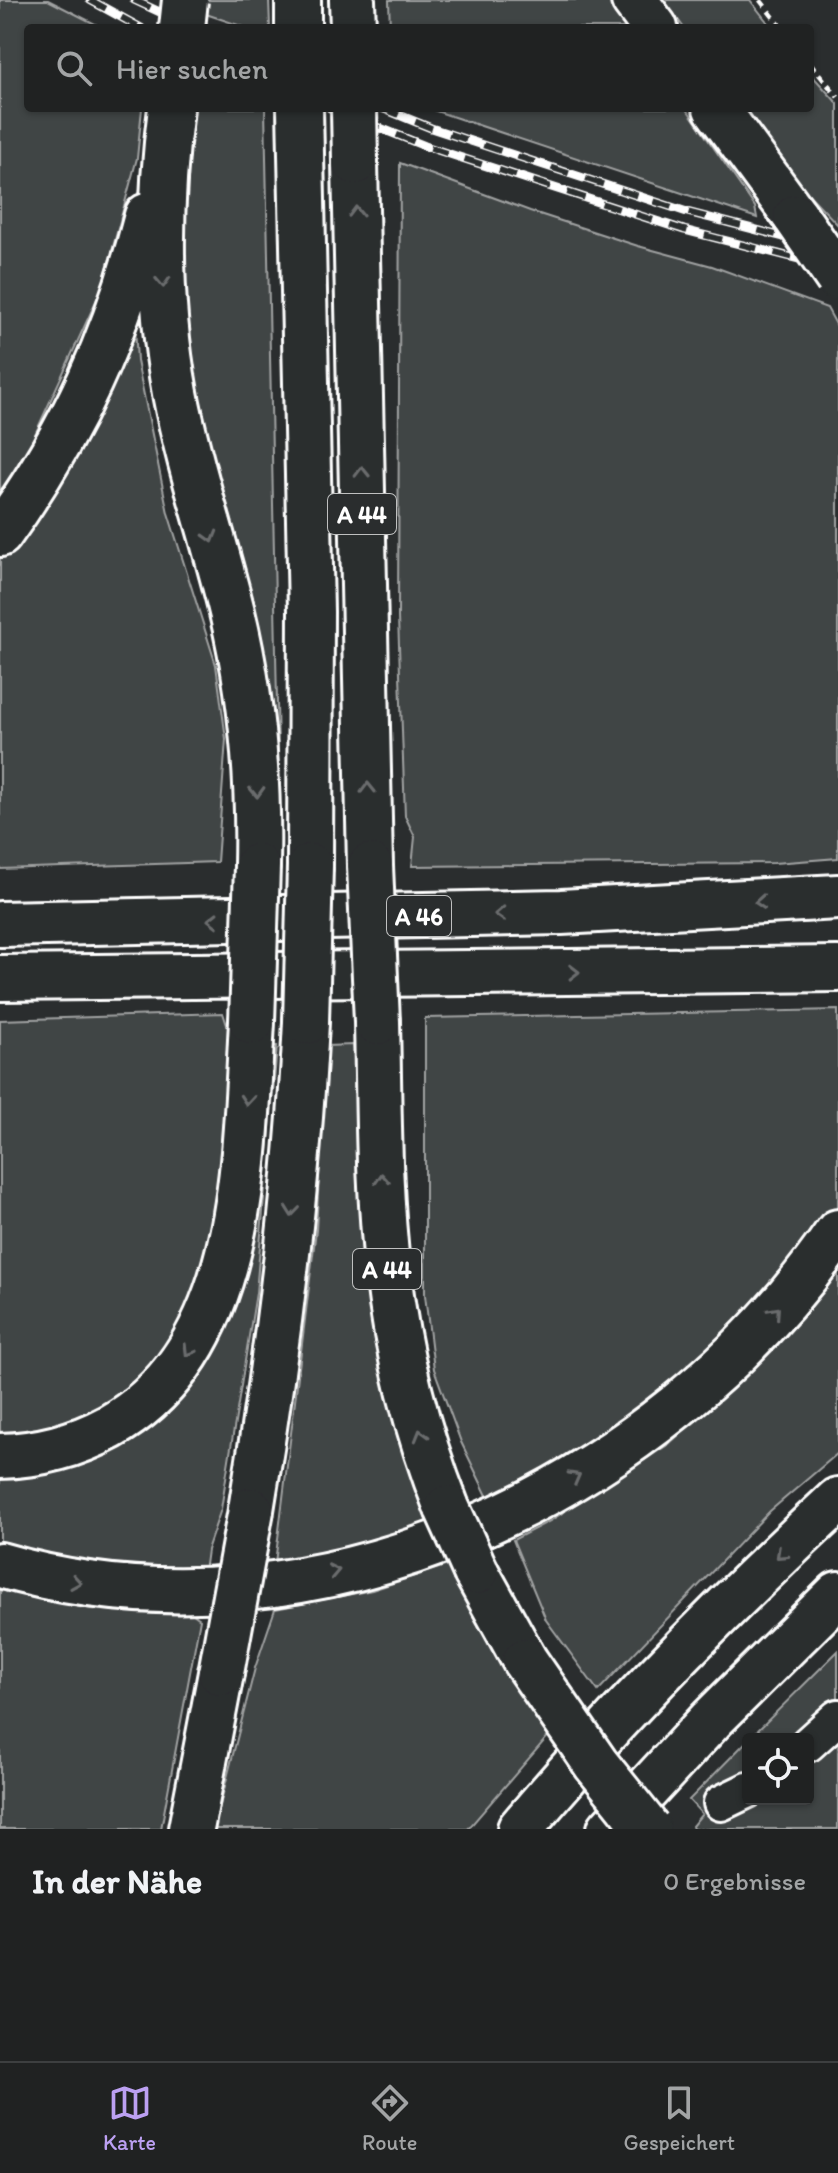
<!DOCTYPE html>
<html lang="de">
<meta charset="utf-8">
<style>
body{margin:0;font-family:Itim,sans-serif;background:#282a2a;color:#f1f3f6}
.controls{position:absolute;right:24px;bottom:24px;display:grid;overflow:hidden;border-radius:8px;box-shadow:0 2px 6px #0004}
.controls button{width:72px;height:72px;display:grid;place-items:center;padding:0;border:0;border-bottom:2px solid #3d3f40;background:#202222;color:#f1f3f6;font:40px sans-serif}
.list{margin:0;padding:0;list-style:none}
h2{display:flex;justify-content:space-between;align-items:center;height:104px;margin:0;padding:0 32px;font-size:34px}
h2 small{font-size:26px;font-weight:400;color:#a2a4a5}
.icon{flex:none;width:44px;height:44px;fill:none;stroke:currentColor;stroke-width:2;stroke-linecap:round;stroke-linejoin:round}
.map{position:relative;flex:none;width:838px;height:1829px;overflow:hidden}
.search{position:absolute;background:#202222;box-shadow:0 2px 6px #0004;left:24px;right:24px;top:24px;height:88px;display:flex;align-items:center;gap:20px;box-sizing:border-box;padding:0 28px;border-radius:8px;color:#a2a4a5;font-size:30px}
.sheet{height:232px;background:#202222}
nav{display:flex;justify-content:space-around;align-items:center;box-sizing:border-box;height:112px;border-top:2px solid #3d3f40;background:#202222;font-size:22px;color:#a2a4a5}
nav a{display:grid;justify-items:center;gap:4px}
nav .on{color:#bca0f2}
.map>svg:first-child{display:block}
</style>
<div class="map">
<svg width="838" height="1829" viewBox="0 0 838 1829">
<rect width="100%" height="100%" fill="#2a2d2e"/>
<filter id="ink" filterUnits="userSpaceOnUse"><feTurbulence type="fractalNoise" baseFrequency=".0125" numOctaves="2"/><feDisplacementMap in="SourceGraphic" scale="16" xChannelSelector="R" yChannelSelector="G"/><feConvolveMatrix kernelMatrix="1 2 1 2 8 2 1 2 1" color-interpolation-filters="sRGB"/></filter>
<g filter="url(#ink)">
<path fill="#414445" stroke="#a0a2a2" stroke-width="2" d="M0 0H48L103 28H28V108H142L137 158 102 288 26 454 0 494Z
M204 0H269L270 28H247L203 13Z
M389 0H611L631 28H390Z
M664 0H750L772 28H684Z
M810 73 838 104V225L800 185 743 108H810Z
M188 108H265L280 851 266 852 174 322Z
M427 108H686L755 207 757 218Z
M400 163 530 211 638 246 712 266 827 308 838 328V858L774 863 412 866 415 837 405 816 398 617Z
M133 291 137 361 168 513 216 665 226 739 217 862 0 869V553Z
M838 1010V1208L806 1258 715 1361 493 1508 461 1442 434 1369 425 1295V1018Z
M223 1013 228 1028 221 1182 195 1298 175 1338 119 1401 67 1428 0 1438V1020Z
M353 1045 363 1136 431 1515 425 1527 351 1551 275 1563 316 1230 326 1046Z
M259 1046H277L256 1293 221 1509 207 1550 203 1579 0 1554V1465L31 1464 208 1344Z
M838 1273V1453L770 1511 598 1691 546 1620 513 1540 550 1521 669 1444 787 1335Z
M451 1564 551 1733 468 1829H214L255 1668 275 1609 372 1590Z
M0 1590 91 1609 193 1614 200 1619 161 1829H0Z
M838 1651V1829H693L692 1826 702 1814 689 1800 748 1740V1799H808V1739H749Z"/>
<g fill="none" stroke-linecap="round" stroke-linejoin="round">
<defs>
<path id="minor" d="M808 1744 838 1717
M721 1803 748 1790"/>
<path id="highway" d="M298 0V28
M352 0 353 28
M634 0 655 28
M171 108C159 201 158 301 175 393 189 467 214 538 232 612 252 695 259 780 257 866
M300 108 311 612 310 866
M716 108 796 217
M355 162 370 866
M0 534C73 432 116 337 147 216
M0 924 561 912 838 897
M0 978 838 969
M377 1022C379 1105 378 1190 388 1272 397 1353 417 1432 447 1508
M0 1456C40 1455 75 1446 110 1427 247 1350 244 1160 252 1022
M251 1510C278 1348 298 1186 306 1022
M0 1565C312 1656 660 1492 838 1232
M476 1572 525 1661
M191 1829 221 1673
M520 1829C618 1712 726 1604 838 1500
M610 1829 711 1720 838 1594"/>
</defs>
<use href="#minor" stroke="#fff" stroke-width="40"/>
<use href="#highway" stroke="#fff" stroke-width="50"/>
<path stroke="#fff" stroke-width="5" stroke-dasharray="8 6" stroke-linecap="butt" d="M760 0 782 28
M810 63 838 97"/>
<use href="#minor" stroke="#2a2d2e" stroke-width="34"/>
<use href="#highway" stroke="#2a2d2e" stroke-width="44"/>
<defs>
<path id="rail" d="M90 0 141 28
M134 0 194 28
M330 108 425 146 684 230 838 269
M382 108 431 128 687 212 838 251"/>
</defs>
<use href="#rail" stroke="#fff" stroke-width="9"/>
<use href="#rail" stroke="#2a2d2e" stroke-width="6" stroke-dasharray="18" stroke-linecap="butt"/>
<defs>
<path id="highway-bridge" d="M182 28 185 0
M354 108 355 162
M796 217 838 278
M370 866 377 1022
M252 1022 257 866
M306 1022 310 866
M447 1508 476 1572
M525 1661 596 1764 648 1829
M221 1673 251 1510"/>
</defs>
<use href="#highway-bridge" stroke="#fff" stroke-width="50" stroke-linecap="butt"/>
<use href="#highway-bridge" stroke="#2a2d2e" stroke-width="44"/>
</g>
<defs><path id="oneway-chevron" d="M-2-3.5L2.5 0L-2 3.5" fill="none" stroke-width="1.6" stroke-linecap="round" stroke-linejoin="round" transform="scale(2)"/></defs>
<g stroke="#6a6c6d">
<use href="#oneway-chevron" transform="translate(356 212) rotate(-91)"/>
<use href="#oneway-chevron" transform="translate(163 282) rotate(87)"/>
<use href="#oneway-chevron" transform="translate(362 472) rotate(-91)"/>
<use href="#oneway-chevron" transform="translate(211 537) rotate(74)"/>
<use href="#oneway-chevron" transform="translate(368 788) rotate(-91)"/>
<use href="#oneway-chevron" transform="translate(257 792) rotate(88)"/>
<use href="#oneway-chevron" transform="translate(760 902) rotate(176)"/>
<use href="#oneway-chevron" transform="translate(500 914) rotate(178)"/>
<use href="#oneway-chevron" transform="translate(213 920) rotate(179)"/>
<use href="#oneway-chevron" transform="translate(574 972) rotate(-1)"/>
<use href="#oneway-chevron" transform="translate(247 1100) rotate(95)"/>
<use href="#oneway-chevron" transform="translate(382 1179) rotate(-93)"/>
<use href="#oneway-chevron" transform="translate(292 1211) rotate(96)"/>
<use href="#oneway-chevron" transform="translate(775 1312) rotate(-48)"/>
<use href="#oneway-chevron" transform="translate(189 1351) rotate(121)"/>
<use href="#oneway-chevron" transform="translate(421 1435) rotate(-106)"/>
<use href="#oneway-chevron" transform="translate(575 1477) rotate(-29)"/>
<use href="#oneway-chevron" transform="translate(781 1554) rotate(137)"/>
<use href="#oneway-chevron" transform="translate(334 1571) rotate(-12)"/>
<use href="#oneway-chevron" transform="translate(76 1582) rotate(9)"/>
</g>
</g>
<g text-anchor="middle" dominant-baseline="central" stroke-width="6" stroke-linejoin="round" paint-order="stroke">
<g fill="#2a2d2e" stroke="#bfc0c0" stroke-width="2">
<rect x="328" y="494" width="68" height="40" rx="6"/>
<rect x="387" y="896" width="64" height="40" rx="6"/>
<rect x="353" y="1249" width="68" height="40" rx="6"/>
</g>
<g font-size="24" font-weight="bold" fill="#fff">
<text x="362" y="514">A 44</text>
<text x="419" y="916">A 46</text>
<text x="387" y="1269">A 44</text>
</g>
</g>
</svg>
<div class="controls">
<button><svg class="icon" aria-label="locate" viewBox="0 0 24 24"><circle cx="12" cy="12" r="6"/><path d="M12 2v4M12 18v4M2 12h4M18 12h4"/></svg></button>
</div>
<div class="search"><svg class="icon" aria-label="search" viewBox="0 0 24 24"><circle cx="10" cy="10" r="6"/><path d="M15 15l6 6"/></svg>Hier suchen</div>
</div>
<section class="sheet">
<h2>In der Nähe<small>0 Ergebnisse</small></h2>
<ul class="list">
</ul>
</section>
<nav>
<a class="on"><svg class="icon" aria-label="map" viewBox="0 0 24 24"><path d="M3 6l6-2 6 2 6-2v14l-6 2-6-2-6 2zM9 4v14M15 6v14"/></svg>Karte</a>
<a><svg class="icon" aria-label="directions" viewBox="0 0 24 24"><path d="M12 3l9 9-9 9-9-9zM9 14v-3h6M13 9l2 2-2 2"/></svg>Route</a>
<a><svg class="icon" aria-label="saved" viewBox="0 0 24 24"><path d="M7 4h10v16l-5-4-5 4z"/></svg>Gespeichert</a>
</nav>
